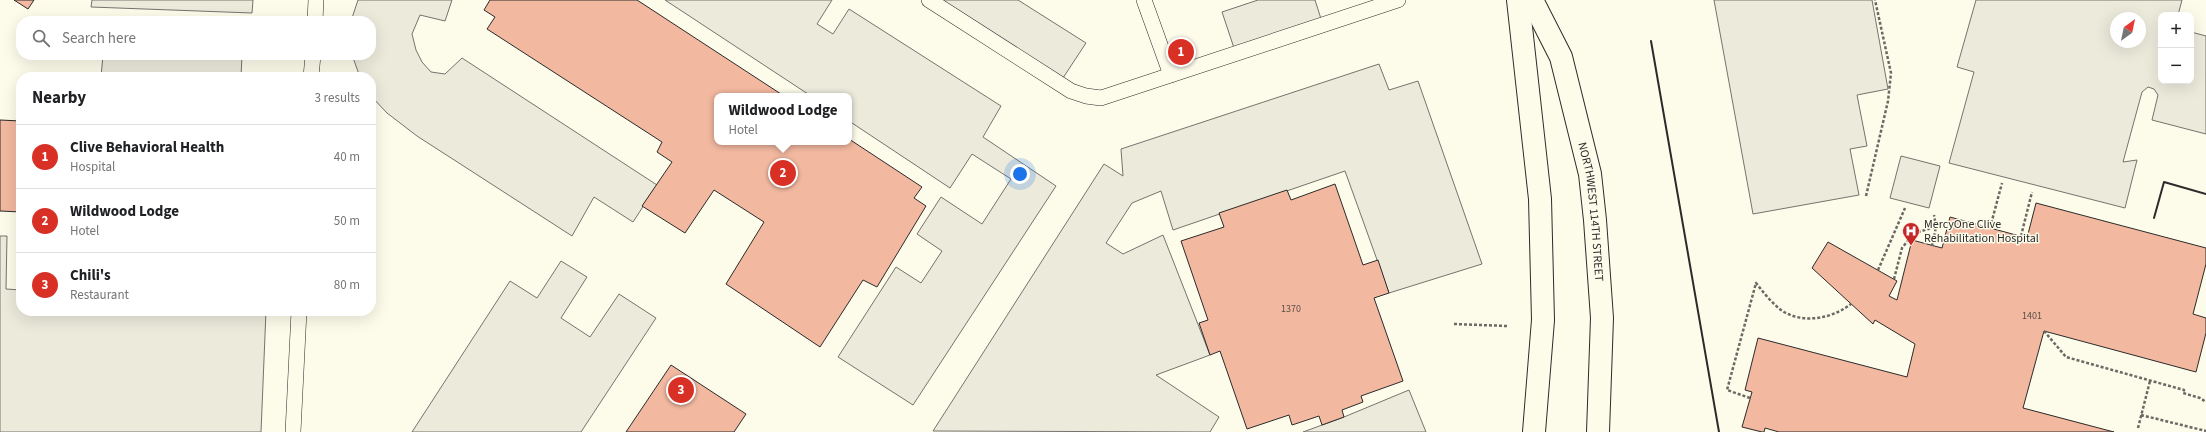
<!DOCTYPE html>
<meta charset="utf-8">
<style>
body{margin:0;font-family:"Source Sans 3",sans-serif;background:#f6f6f6;color:#202124}
.controls{position:absolute;right:12px;top:12px;display:grid;overflow:hidden;border-radius:8px;box-shadow:0 4px 16px #0002}
.controls button{width:36px;height:36px;display:grid;place-items:center;padding:0;border:0;border-bottom:1px solid #e0e0e0;background:#fff;color:#202124;font:20px sans-serif}
.compass{position:absolute;left:2110px;top:12px;width:36px;height:36px;border-radius:50%;background:#fff;box-shadow:0 4px 16px #0002;rotate:33deg}
.you{position:absolute;left:1020px;top:174px;width:14px;height:14px;margin:-10px;border:3px solid #fff;border-radius:50%;background:#1a73e8;box-shadow:0 0 0 6px #1a73e833}
.badge{display:grid;place-items:center;width:26px;height:26px;border-radius:50%;background:#d93025;color:#fff;font-size:13px;font-weight:700}
.pin{position:absolute;translate:-50% -50%;border:2px solid #fff;box-shadow:0 1px 4px #0006}
.popup{position:absolute;left:714px;top:93px;width:138px;height:52px;box-sizing:border-box;display:grid;place-content:center;border-radius:8px;background:#fff;filter:drop-shadow(0 1px 3px #0005);font-size:13px;white-space:nowrap;color:#757577}
.popup b{font-size:15px;color:#202124}
.popup::after{content:'';position:absolute;left:50%;top:100%;margin-left:-8px;border:8px solid transparent;border-top-color:#fff}
.list{margin:0;padding:0;list-style:none}
h2{display:flex;justify-content:space-between;align-items:center;height:52px;margin:0;padding:0 16px;font-size:17px}
h2 small{font-size:13px;font-weight:400;color:#757577}
.list li{display:grid;grid-template-columns:26px 1fr auto;gap:12px;align-items:center;box-sizing:border-box;height:64px;padding:0 16px;border-top:1px solid #e0e0e0}
.list b{display:block;font-size:15px;white-space:nowrap}
.list p{margin:0;font-size:13px;white-space:nowrap;color:#757577}
.list em{font-size:13px;font-style:normal;color:#757577}
.icon{flex:none;width:22px;height:22px;fill:none;stroke:currentColor;stroke-width:2;stroke-linecap:round;stroke-linejoin:round}
.map{position:relative;flex:none;width:2206px;height:432px;overflow:hidden}
.search{position:absolute;background:#fff;box-shadow:0 4px 16px #0002;left:16px;top:16px;width:360px;height:44px;display:flex;align-items:center;gap:10px;box-sizing:border-box;padding:0 14px;border-radius:16px;color:#757577;font-size:15px}
.panel{position:absolute;background:#fff;box-shadow:0 4px 16px #0002;left:16px;top:72px;width:360px;height:244px;border-radius:16px}
.map>svg:first-child{display:block}
</style>
<div class="map">
<svg width="2206" height="432" viewBox="0 0 2206 432">
<rect width="100%" height="100%" fill="#fdfbea"/>
<path fill="#eceadb" stroke="#74746e" fill-rule="evenodd" d="M92 0H253L252 13 91 7Z
M358 0H452L445 21 420 15 412 34 416 50 422 62 431 72 445 74 462 58 657 185 633 222 594 197 572 236 417 136 387 113 371 96V77H360L352 55H371V21H351Z
M665 0H832L817 24 833 34 849 9 1001 106 983 137 1056 186 913 405 838 357 896 267 921 283 942 251 917 234 941 197 982 224 1011 179 972 154 950 188 849 121V96H811Z
M929 0H1018L1086 43 1059 84Z
M1258 0H1315L1323 25 1236 54 1222 12Z
M1714 0H1872L1888 89 1857 95 1867 146 1850 149 1859 195 1753 214Z
M1976 0H2182L2178 15H2161V81H2191V32L2206 36V134L2152 120 2158 95 2154 89 2148 87 2142 92 2123 162 2137 160 2125 208 1949 163 1974 72 1957 67ZM2116 18H2140V42H2116Z
M103 55H242L241 77H101Z
M1379 64 1389 90 1418 81 1482 264 1389 293 1345 171 1173 230 1161 191 1132 203 1106 243 1123 254 1163 235 1210 355 1156 375 1219 417 1210 432 933 431 1104 164 1123 176 1121 149Z
M1901 156 1940 166 1929 208 1890 198Z
M0 236H7L6 289 21 290V311H266L261 432H0Z
M561 261 587 277 561 318 590 337 619 294 656 318 581 432H412L510 281 537 298Z
M1409 390 1426 432H1303L1344 417Z"/>
<path fill="#f2b8a0" stroke="#2b2b2b" d="M14 0H34L28 9Z
M490 0H637L784 96H717V142H849V139L922 187 914 198 926 206 877 287 863 280 820 347 726 284 764 222 714 190 685 233 642 206 672 162 657 152 662 142 487 29 495 17 484 10Z
M0 120 21 121V212L0 211Z
M1335 184 1363 265 1378 260 1389 293 1374 298 1403 381 1361 396 1363 402 1342 410 1344 417 1322 425 1319 416 1292 425 1289 415 1247 429 1220 351 1210 355 1199 323 1208 320 1181 241 1224 227 1219 213 1287 190 1291 200Z
M2036 203 2206 248V264L2193 314 2206 318V333L2196 372 2044 331 2023 408 2114 432H1779L1765 428 1764 432H1762L1742 427 1752 392 1745 390 1758 338 1907 377 1915 344 1875 320 1873 324 1812 268 1828 242 1897 281 1889 296 1897 300 1912 240 1942 248 1950 217 2027 238Z
M671 365 746 414 734 432H626Z"/>
<g fill="none" stroke-linecap="round" stroke-linejoin="round">
<defs>
<path id="lane" d="M929 0 1071 91 1086 96 1101 98 1398 0
M1144 0 1171 75
M315 21 316 0
M311 77 313 55
M293 432 299 311"/>
<g id="secondary">
<path d="M1518 0 1540 199 1543 320 1534 432"/>
<path id="s1" d="M1532 0 1561 57 1590 174 1595 220 1602 318 1598 432"/>
</g>
</defs>
<use href="#lane" stroke="#2b2b2b" stroke-width="16"/>
<use href="#secondary" stroke="#2b2b2b" stroke-width="24"/>
<path stroke="#6a6964" stroke-width="2.5" stroke-dasharray="3 2" stroke-linecap="butt" d="M1866 196 1888 101 1891 73 1875 0
M1990 228 2002 183
M2021 236 2032 192
M1932 246 1936 227 1934 215
M1878 270 1905 208
M1894 279 1902 248 1914 233 1936 227
M1454 324 1507 326
M2044 331 2066 357 2184 390 2183 393 2200 398 2206 402
M1750 398 1727 390 1756 283C1764 293 1773 305 1784 312 1805 324 1833 318 1851 304
M2141 415 2206 431
M2138 428 2150 381"/>
<use href="#lane" stroke="#fdfbea" stroke-width="15"/>
<use href="#secondary" stroke="#fdfbea" stroke-width="22"/>
<path stroke="#2b2b2b" stroke-width="2" d="M1651 41 1719 432
M2154 218 2164 182 2206 194"/>
</g>
<defs>
<symbol id="hospital-pin" viewBox="-11 -11 22 30"><path d="M0 17L-7.5 6A9.5 9.5 0 1 1 7.5 6Z" fill="#c62828" stroke="#fdfbea"/><path d="M-5-5h3v3.5h4V-5h3V5h-3V1.5h-4V5h-3Z" fill="#fff"/></symbol>
</defs>
<g fill-rule="evenodd">
<use href="#hospital-pin" x="1901" y="221" width="20" height="27"/>
</g>
<g text-anchor="middle" dominant-baseline="central" stroke-width="3" stroke-linejoin="round" paint-order="stroke">
<g font-size="10" fill="#5d4e48">
<text x="1291" y="309">1370</text>
<text x="2032" y="316">1401</text>
</g>
<g font-size="12" fill="#2b2b2b" stroke="#fdfbea">
<text stroke="none"><textPath href="#s1" startOffset="222">NORTHWEST 114TH STREET</textPath></text>
</g>
<g font-size="12" fill="#2b2b2b" stroke="#fdfbea" text-anchor="start">
<text x="1924" y="224">MercyOne Clive<tspan x="1924" dy="14">Rehabilitation Hospital</tspan></text>
</g>
</g>
</svg>
<div class="controls">
<button>+</button>
<button>−</button>
</div>
<svg class="compass" viewBox="-18 -18 36 36"><path d="M0-13l5 13h-10z" fill="#e53935"/><path d="M0 13l5-13h-10z" fill="#757577"/></svg>
<div class="you"></div>
<div class="pin badge" style="left:1181px;top:52px">1</div>
<div class="pin badge" style="left:783px;top:173px">2</div>
<div class="popup"><b>Wildwood Lodge</b>Hotel</div>
<div class="pin badge" style="left:681px;top:390px">3</div>
<div class="search"><svg class="icon" aria-label="search" viewBox="0 0 24 24"><circle cx="10" cy="10" r="6"/><path d="M15 15l6 6"/></svg>Search here</div>
<section class="panel">
<h2>Nearby<small>3 results</small></h2>
<ul class="list">
<li><span class="badge">1</span><div><b>Clive Behavioral Health</b><p>Hospital</p></div><em>40 m</em></li>
<li><span class="badge">2</span><div><b>Wildwood Lodge</b><p>Hotel</p></div><em>50 m</em></li>
<li><span class="badge">3</span><div><b>Chili's</b><p>Restaurant</p></div><em>80 m</em></li>
</ul>
</section>
</div>
